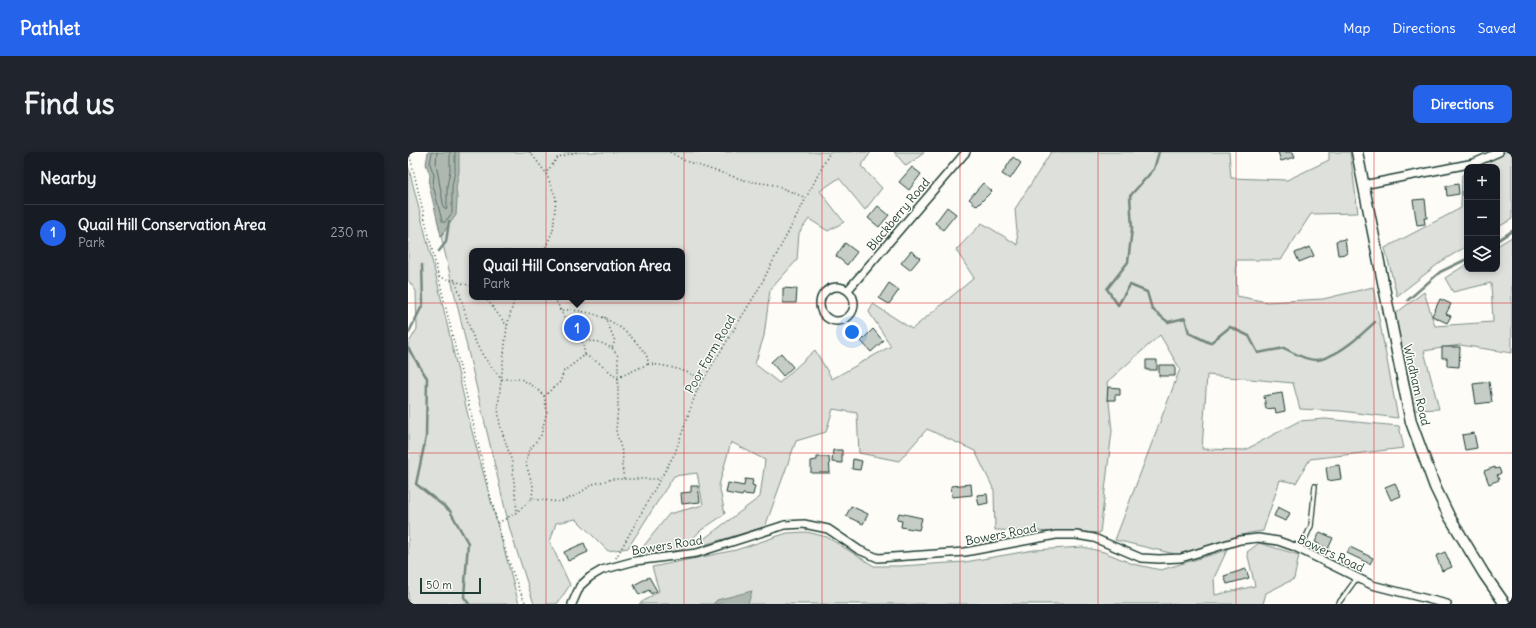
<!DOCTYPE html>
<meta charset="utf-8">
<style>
body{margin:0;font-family:Delius,sans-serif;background:#20242c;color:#f1f3f6}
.controls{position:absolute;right:12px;top:12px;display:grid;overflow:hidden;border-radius:8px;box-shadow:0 2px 6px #0003}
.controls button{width:36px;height:36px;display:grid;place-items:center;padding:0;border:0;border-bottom:1px solid #363941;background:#171b24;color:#f1f3f6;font:20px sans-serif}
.scale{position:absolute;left:12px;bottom:10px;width:61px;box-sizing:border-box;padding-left:4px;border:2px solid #1f3d34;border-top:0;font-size:11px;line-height:14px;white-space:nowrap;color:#1f3d34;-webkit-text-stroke:3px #fdfcf7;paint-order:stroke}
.you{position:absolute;left:444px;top:180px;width:14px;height:14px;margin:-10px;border:3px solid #fff;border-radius:50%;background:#1a73e8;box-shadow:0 0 0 6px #1a73e833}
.badge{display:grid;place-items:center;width:26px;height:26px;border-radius:50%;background:#2563eb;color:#fff;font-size:13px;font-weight:700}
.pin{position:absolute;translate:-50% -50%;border:2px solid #fff;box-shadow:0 1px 4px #0006}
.popup{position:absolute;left:61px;top:96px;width:216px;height:52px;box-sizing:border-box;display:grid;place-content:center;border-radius:8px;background:#171b24;filter:drop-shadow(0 1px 3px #0005);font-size:13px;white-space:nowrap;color:#9ea1a6}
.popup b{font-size:15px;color:#f1f3f6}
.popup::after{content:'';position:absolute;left:50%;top:100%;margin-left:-8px;border:8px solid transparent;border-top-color:#171b24}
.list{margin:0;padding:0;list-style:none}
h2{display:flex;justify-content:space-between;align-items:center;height:52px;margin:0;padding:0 16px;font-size:17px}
h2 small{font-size:13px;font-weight:400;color:#9ea1a6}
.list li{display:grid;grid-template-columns:26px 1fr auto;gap:12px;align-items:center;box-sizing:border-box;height:56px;padding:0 16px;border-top:1px solid #363941}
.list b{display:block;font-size:15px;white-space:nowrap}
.list p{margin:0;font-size:13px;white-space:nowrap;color:#9ea1a6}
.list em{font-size:13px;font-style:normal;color:#9ea1a6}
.icon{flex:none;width:22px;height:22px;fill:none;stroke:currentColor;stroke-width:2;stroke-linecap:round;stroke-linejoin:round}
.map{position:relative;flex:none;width:1104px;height:452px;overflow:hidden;border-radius:8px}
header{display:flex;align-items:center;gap:24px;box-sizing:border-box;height:56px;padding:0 20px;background:#2563eb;color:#fff}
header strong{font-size:19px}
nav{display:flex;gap:22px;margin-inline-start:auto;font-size:14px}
.intro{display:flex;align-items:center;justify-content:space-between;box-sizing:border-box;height:96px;padding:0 24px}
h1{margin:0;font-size:28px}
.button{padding:10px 18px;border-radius:8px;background:#2563eb;color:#fff;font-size:14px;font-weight:700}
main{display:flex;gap:24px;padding:0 24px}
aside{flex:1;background:#171b24;border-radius:8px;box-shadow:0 2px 6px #0003}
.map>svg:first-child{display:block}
</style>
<header>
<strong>Pathlet</strong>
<nav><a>Map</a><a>Directions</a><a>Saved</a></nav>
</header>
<div class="intro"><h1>Find us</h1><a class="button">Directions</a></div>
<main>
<aside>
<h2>Nearby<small></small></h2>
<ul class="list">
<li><span class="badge">1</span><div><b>Quail Hill Conservation Area</b><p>Park</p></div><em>230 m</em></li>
</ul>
</aside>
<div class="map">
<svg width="1104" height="452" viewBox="0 0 1104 452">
<rect width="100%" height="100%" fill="#fdfcf7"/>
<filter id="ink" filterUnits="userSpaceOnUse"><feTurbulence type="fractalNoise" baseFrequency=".025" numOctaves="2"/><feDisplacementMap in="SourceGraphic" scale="8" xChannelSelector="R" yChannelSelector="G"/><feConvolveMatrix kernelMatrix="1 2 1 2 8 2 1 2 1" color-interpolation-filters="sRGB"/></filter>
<g filter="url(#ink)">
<path fill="#dde0db" stroke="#7e8e88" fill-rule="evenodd" d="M20 0H463L453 14 474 36 457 58 431 26 412 39 436 70 420 79 401 67 391 81 389 108 362 138 356 184 347 212 371 231 407 198 424 227 483 194 461 160 465 152 504 177 566 126 548 98 574 71 610 93 607 57 643 0H821L823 26 879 28 921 8V0H942L950 61 903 62 873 108H828L829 144 859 150 915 147 965 135 990 266 933 259 892 257 885 231 799 223 794 297 837 298 891 269 917 267 991 274 996 296 902 307 888 331 872 328 855 379 841 381 771 403 707 388 772 217 752 183 699 230 704 279 692 381 587 378 586 338 567 299 519 277 491 309 451 301 449 261 425 257 418 280 388 289 357 375 292 394 293 389 352 345 357 308 323 290 311 333 317 362 292 379 274 398 227 405 261 362 295 353 289 321 266 324 220 396 200 399 168 367 148 371 142 390 162 433 149 452H126L102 378 33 84 38 77ZM64 99H274V145H64Z
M486 0H515L516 1 498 14Z
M1096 0H1104V67L1089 76V15H1068Z
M0 13 28 124 62 272 111 452H0V192L9 177 8 139 0 128Z
M1059 20V94L1034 109 989 144 977 96 1053 56 1054 23Z
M1104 85V201L1052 193 1016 199 1031 257 1006 258 987 162 1016 140 1027 174 1085 170 1083 131 1045 140 1037 126 1059 112V117H1089V94Z
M399 380 419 385 466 414H492L557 410 626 398 675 395 696 400 725 412 753 418 819 398 806 426 807 443 847 434 839 400 851 391 891 403 886 427 858 441 855 452H231L251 439 244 415 328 398 379 381Z"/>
<path fill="#aeb8b1" stroke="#75877f" d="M20 0H51V20L48 35 49 47 48 63 33 84 21 33 22 23 18 12Z
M344 439 340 452H305L309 448Z"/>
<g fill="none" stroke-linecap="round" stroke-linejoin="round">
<path stroke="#586e66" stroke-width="1" d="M24 0 22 12 26 23 25 33 34 69 36 71 44 61V34L47 19V0
M29 0 28 12 36 56 38 58 39 56V34L42 19V0"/>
<path stroke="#75877f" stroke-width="2.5" d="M751 0 746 17 722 44 724 77 720 110 699 137 710 153 722 133 739 140 744 157 760 170 777 166 781 181 802 191 822 175 841 184 850 201 876 196C886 201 902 211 914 207 934 201 952 184 967 170
M1089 89 1104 79
M31 99 38 90 41 70
M1000 148 1032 120 1059 107
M0 182 15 152 14 113
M0 196 19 226 18 285 8 332 42 359 60 391 56 445 61 452"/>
</g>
<path fill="#c6cdc7" stroke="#1f3d34" d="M870 0H885L887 5 873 9Z
M605 5 613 11 602 27 594 22Z
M504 15 513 22 501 38 491 30Z
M575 31 584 39 569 54 561 47Z
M1050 32 1051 42 1039 44 1038 34Z
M1017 47 1019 66H1016L1017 72 1009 73 1005 48Z
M470 54 481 63 471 75 460 66Z
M539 55 548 62 535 78 527 71Z
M937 87 939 102 930 103 928 89Z
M437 91 449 100 439 113 428 104Z
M902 95 906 104 891 110 887 101Z
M503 99 512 106 502 118 493 111Z
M481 131 491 138 481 152 471 146Z
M375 136 389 137 388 151H375Z
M1032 147 1043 152 1038 162 1043 164 1039 171 1024 164Z
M465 177 475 189 463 200 453 189Z
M1034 195H1052L1051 215 1039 214V206H1034Z
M373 201 385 215 375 224 363 210Z
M738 208H749V218H738Z
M751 213H767V224H751Z
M1081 230 1084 250 1068 252 1065 232Z
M700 235 712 236V243H707V248H699Z
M874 241 877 259 868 261 867 256 858 257 856 244Z
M1066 281 1069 296 1057 298 1054 283Z
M425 298H434V311L424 310Z
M409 305H421L422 321H403V309L409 308Z
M445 307 454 309 452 318 444 317Z
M931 313 933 327 920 329 918 315Z
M1087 315V317L1091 316 1093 321 1089 323 1091 328 1081 332 1076 319Z
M337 327 345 328 344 333 347 334 345 343 335 342 334 344 318 341 320 331 336 334Z
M987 331 993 344 983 348 977 335Z
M563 332 564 343 544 345 543 334Z
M283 334H290L292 350 274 352 273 341 283 340Z
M579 342 580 351 571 353 569 343Z
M443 354 460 362 455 372 438 364Z
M870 355 882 361 878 369 866 364Z
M491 361 514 366 511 378 493 375 494 369 489 368Z
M912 380 925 386 920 397 907 390Z
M176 391 180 400 160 409 156 400Z
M942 395 965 406 962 412 939 401Z
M1037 400 1044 415 1034 419 1028 404Z
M838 417 841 426 819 432 816 424Z
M241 425 249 439 243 442 241 438 231 443 226 433Z"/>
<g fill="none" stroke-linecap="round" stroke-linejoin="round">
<defs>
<path id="lane" d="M892 398 903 374 907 334
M930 452 949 426"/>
<path id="street" d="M955 33 1066 11 1091 0
M412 152a17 17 0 1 1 34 0a17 17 0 1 1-34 0Z
M440 138 558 0
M164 452 172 434 182 425 194 418 227 409 289 401 377 373 396 372 420 377 451 398 470 406 557 400 648 383H668L686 386 733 406 751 407 773 406 832 388 850 386 870 389 887 395 964 433 1039 452"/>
<path id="secondary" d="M949 0 1003 270 1027 335 1041 364 1076 422 1097 452"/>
</defs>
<use href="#lane" stroke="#1f3d34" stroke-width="6"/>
<use href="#street" stroke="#1f3d34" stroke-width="10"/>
<use href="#secondary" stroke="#1f3d34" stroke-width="13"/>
<path stroke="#1f3d34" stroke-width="1.5" stroke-dasharray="1 3" stroke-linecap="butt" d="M1 0 80 334C90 374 100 415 118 452
M122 0 138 21
M262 0 277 9 339 29 367 33 398 46
M136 99 145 78 148 46 138 21 150 5 169 0
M31 125 64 134
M46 127C55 147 58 170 67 189 74 204 83 215 94 227H113L127 235 136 244 139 259 133 283 120 300 118 312 125 334 124 347
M77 145 99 174
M107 145 99 174 90 256 92 273 104 310 109 360
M151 158C184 157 207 167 229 191 235 199 240 202 240 212 260 213 276 218 294 227
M197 165 207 189 204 196
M174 188 191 190 204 196 210 204V254L208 279 215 303 214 314 216 328
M177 203 193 212 209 226 240 212
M136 244 152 230 156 219 177 203 174 188 161 174 146 145
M90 371 109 360 124 347 152 350 169 343 185 332 204 327H252
M208 406 267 301 289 238 350 138 422 0"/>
<use href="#lane" stroke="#fdfcf7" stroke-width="3.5"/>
<use href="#street" stroke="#fdfcf7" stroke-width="7"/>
<use href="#secondary" stroke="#fdfcf7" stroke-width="10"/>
</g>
</g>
<path fill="none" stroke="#d62828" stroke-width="1" stroke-opacity="0.55" d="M138 0V452M276 0V452M414 0V452M552 0V452M690 0V452M828 0V452M966 0V452M0 151H1104M0 301H1104"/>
<g text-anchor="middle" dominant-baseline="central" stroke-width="3" stroke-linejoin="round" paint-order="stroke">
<g font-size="12" fill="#1f3d34" stroke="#fdfcf7">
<text transform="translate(490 62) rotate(-50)">Blackberry Road</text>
<text transform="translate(302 202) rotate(-60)">Poor Farm Road</text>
<text transform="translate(1009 233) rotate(77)">Windham Road</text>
<text transform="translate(593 382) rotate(-11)">Bowers Road</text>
<text transform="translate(259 393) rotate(-9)">Bowers Road</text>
<text transform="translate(923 401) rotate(25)">Bowers Road</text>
</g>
</g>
</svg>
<div class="controls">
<button>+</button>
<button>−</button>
<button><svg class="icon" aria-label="layers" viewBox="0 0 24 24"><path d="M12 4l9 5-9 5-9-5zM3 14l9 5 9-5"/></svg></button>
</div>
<div class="scale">50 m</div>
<div class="you"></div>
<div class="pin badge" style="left:169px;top:176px">1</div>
<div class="popup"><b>Quail Hill Conservation Area</b>Park</div>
</div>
</main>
